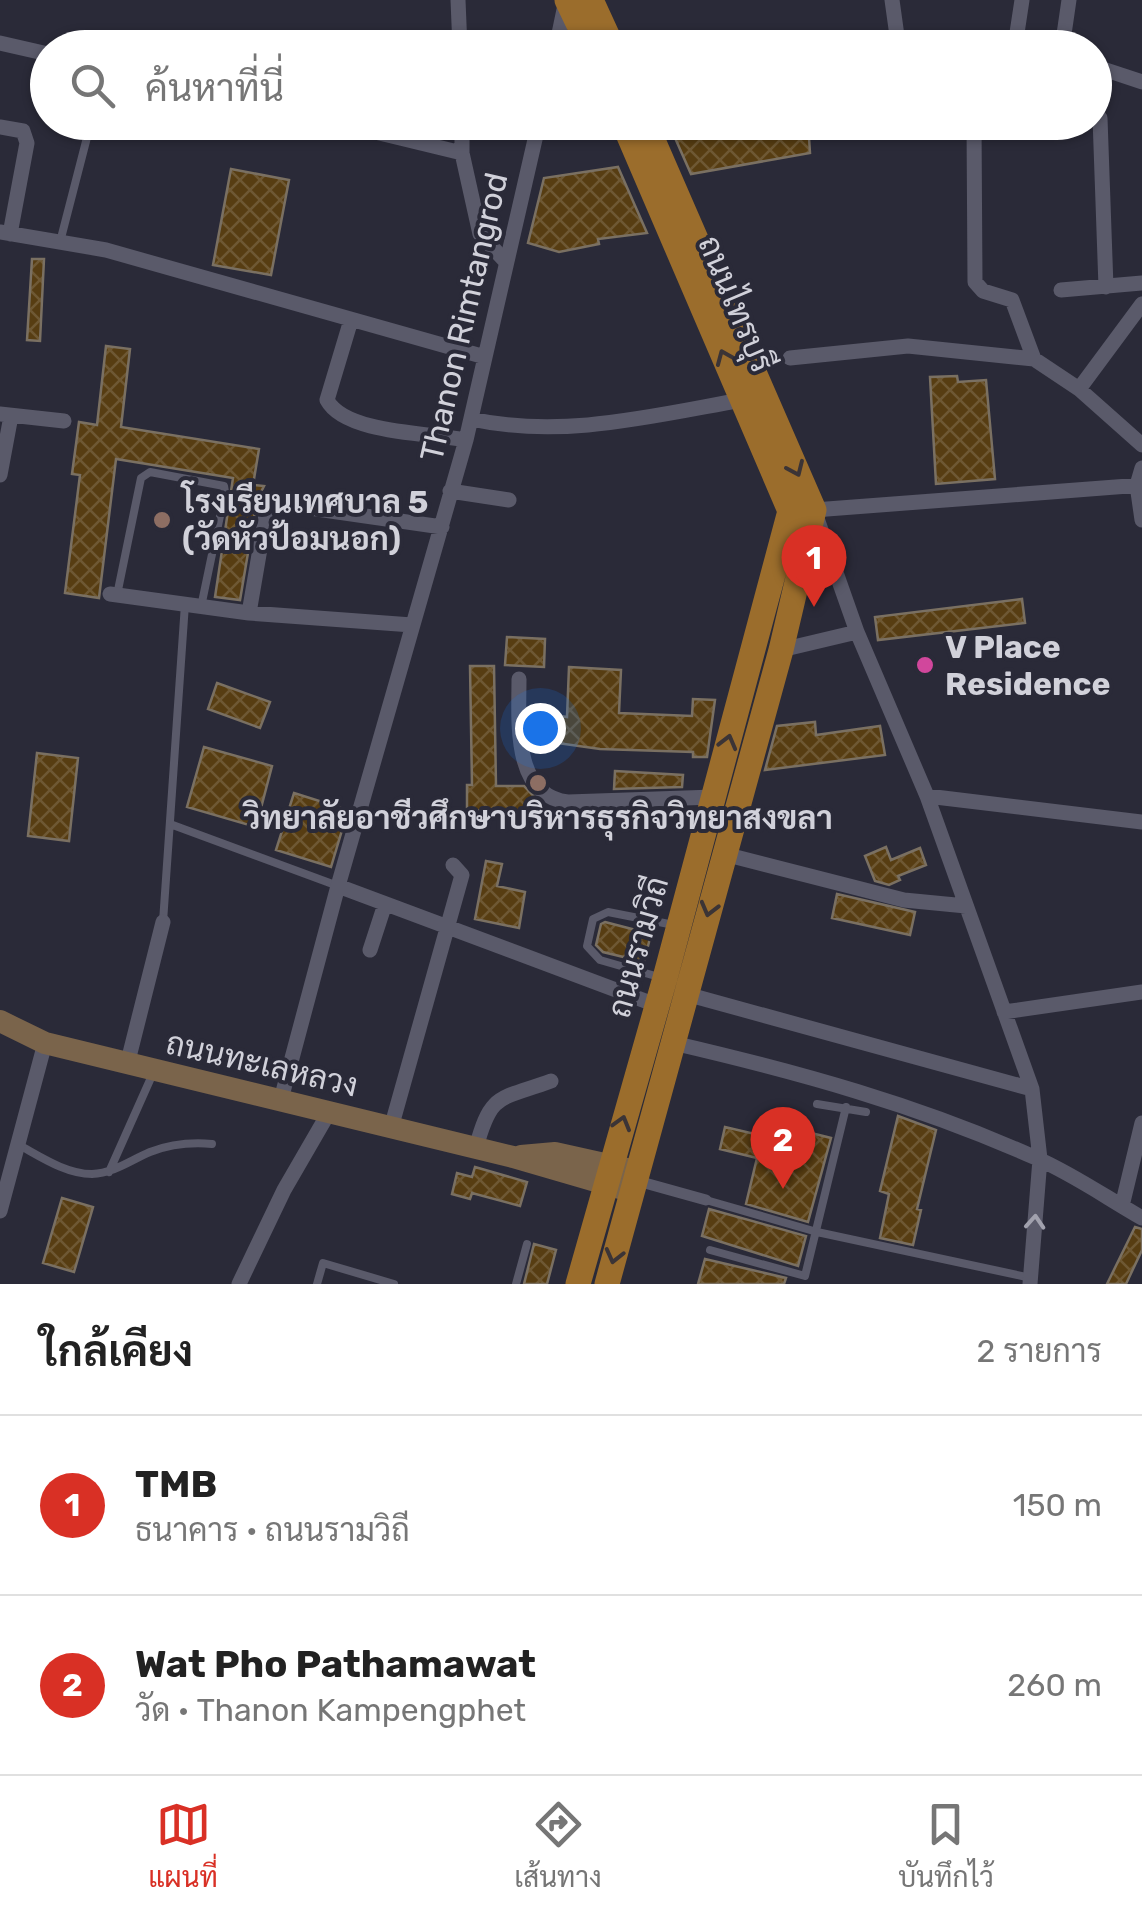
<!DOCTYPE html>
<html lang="th">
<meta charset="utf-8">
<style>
body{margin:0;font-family:Rubik,Sarabun,sans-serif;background:#f6f6f6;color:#222}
.you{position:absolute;left:540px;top:728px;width:35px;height:35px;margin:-25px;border:8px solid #fff;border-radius:50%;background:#1a73e8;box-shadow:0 0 0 15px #1a73e833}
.badge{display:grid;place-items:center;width:65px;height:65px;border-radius:50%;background:#d93025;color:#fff;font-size:32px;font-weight:700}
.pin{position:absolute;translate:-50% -82px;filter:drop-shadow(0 2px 5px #0008)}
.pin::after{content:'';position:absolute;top:52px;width:35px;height:30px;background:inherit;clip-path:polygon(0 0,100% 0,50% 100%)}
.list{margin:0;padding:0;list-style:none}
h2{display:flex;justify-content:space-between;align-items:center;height:130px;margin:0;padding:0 40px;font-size:42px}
h2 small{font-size:32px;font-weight:400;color:#767676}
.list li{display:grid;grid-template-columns:65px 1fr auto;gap:30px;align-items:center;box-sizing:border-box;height:180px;padding:0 40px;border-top:2px solid #e0e0e0}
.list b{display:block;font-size:38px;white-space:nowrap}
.list p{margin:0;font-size:32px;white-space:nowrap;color:#767676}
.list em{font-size:32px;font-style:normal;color:#767676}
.icon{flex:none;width:55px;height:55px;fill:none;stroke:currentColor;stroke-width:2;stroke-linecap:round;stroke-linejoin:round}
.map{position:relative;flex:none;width:1142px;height:1284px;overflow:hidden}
.search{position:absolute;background:#fff;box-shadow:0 2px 8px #0004;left:30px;right:30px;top:30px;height:110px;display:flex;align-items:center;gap:25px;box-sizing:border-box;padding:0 35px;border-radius:55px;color:#767676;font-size:38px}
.sheet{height:490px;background:#fff}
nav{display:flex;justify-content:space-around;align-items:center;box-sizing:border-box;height:140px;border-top:2px solid #e0e0e0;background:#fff;font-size:28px;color:#767676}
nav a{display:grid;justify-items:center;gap:5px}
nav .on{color:#d93025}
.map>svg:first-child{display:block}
</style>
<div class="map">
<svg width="1142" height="1284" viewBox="0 0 1142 1284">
<defs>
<pattern id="building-cross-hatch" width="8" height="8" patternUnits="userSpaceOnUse" patternTransform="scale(2.5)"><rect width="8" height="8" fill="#573d12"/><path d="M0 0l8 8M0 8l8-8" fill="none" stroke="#6e5834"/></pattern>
</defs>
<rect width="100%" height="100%" fill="#2a2a38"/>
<path fill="url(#building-cross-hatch)" stroke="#7a7062" stroke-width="2.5" d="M668 122H808L810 153 691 174Z
M618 167 647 233 598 239 599 244 559 252 528 243 544 178Z
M231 169 289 180 271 275 213 265Z
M32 259H44L40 341 27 340Z
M106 346 130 349 121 427 259 449 253 485 264 486 257 500 240 600 215 597 233 478 116 459 99 598 65 593 80 475 72 474 79 422 97 425Z
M957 376 958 382 986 380 995 479 936 484 930 377Z
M1022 599 1025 623 878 640 875 617Z
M507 637 545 639 544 667 505 665Z
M470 666H494L496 786H524L539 802 538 812 467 810V785H472Z
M569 667 621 670 619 713 692 716 693 699 715 700 707 757H693V752L600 749 557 743 560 716 567 717Z
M217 683 270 702 260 728 208 709Z
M815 722 816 735 880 726 885 755 765 770 777 726Z
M204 747 272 766 256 827 187 807Z
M37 753 78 758 69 841 28 836Z
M615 771 683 775 682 787 614 789Z
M294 793 348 810 331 867 276 850Z
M886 847 891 860 920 848 926 865 898 876 900 880 889 885 875 881 865 856Z
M486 861 502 864 497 886 525 892 519 928 475 919Z
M837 894 915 912 910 935 832 918Z
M605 922 651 934 644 962 603 952 596 945 601 924Z
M898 1116 936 1130 917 1209 921 1210 913 1245 880 1238 889 1194 880 1191Z
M783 1126 831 1138 808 1222 746 1204 757 1158 720 1149 725 1127 759 1135 760 1128 781 1133Z
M475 1167 527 1182 520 1206 472 1193 470 1199 452 1194 457 1173 472 1177Z
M62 1198 93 1207 74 1272 43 1263Z
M709 1209 806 1236 798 1266 702 1236Z
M1135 1227 1142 1229V1250L1126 1284H1107Z
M534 1244 556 1250 547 1284H524Z
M705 1259 786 1278 784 1284H698Z"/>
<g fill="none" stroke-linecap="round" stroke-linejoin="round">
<path stroke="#5a5a6a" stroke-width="8" d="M60 242 91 122
M117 595 141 478 150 472 224 486 225 492 201 607
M170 824 338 886
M163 922 185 604
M659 977 600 960 587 946 593 919 608 912 674 925
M817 1104 866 1112
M19 1145C41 1157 66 1174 92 1174 114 1173 131 1160 150 1152 171 1144 190 1142 212 1144
M109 1172 154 1071
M706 1200 817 1232 1031 1278
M710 1250 805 1276 846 1107
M317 1284 323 1263 394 1284
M516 1284 527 1244"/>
<path stroke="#5a5a6a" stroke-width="11" d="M634 1180 706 1200"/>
<path stroke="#5a5a6a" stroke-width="15" d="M458 0 460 48
M892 0 898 43
M0 43 48 54
M1015 46 1022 0
M556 48 566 0
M856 48 898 43 1022 48
M1062 48 1069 0
M1094 66 1142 82
M1100 118 1106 287
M334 122 462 153
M462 122V153L480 234 506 262
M974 122 975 282 983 291 1012 300 1034 359
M0 127 23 131 27 143 10 234
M0 232 106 250 485 357
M1061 290 1142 283
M351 320 327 400C345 434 432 433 466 440
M790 358 908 346 1034 359 1079 389 1142 445
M1079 389 1142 304
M0 414 64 421
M471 419C562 439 652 416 742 400
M1142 468 1137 485 1142 520
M0 475 11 416
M450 491 509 500
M110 594 249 613 412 625
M249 613 268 502 442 527
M781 650 857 632
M519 679C519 720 512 796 568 802L714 797
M927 796 1142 822
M724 854 904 900 966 906
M338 886 656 1005
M370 950 385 904
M686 994 1032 1089
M1004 1012 1142 992
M673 1043C798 1072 918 1105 1036 1158 1073 1174 1107 1198 1142 1218
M127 1065 163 922
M280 1103 338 886 466 440 539 122
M391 1128 462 875 453 865
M476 1148C491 1092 499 1100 551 1081
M1122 1206 1142 1123
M0 1211 45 1043
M239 1284 284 1190 328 1114
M1030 1284 1040 1159 1032 1089 927 796 857 632 814 510 1142 485"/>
<path stroke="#7a644b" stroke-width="22" d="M0 1021 45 1043 513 1157 623 1189
M521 1156 555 1153 627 1169"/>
<path stroke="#9b6d2c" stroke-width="25" d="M567 0 590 48
M591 0 613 48
M623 122 790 511
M645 122 814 510
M578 1284 665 978 790 511
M607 1284 781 650 814 510"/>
</g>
<defs><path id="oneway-chevron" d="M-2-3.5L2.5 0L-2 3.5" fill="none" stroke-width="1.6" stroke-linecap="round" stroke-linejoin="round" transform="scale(2.5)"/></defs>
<g stroke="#3b3436">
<use href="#oneway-chevron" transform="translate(724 357) rotate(-113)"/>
<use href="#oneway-chevron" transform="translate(796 469) rotate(66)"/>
<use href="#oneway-chevron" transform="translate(728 742) rotate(-75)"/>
<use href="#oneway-chevron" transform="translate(709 909) rotate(105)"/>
<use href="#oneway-chevron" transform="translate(622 1123) rotate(-74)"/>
<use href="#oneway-chevron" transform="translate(614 1256) rotate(104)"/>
</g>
<use stroke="#a1a1ad" href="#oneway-chevron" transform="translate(1035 1222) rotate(-86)"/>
<g fill="#8d6e63" stroke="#2a2a38" stroke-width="4">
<circle cx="162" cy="520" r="10"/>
<circle cx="538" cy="783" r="10"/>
</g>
<circle fill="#d1479c" stroke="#2a2a38" stroke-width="4" cx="925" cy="665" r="10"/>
<g text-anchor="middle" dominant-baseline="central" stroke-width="8" stroke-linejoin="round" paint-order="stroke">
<g font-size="32" fill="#d1d1da" stroke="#2a2a38">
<text transform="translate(736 304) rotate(67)">ถนนไทรบุรี</text>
<text transform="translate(464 317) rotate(-77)">Thanon Rimtangrod</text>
<text transform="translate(638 947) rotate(-74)">ถนนรามวิถี</text>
<text transform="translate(262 1064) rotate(13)">ถนนทะเลหลวง</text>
</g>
<g font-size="32" font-weight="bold" fill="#d1d1da" stroke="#2a2a38" text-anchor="start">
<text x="182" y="502">โรงเรียนเทศบาล 5<tspan x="182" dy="37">(วัดหัวป้อมนอก)</tspan></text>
<text x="945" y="647">V Place<tspan x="945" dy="37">Residence</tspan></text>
<text x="538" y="818" text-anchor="middle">วิทยาลัยอาชีวศึกษาบริหารธุรกิจวิทยาสงขลา</text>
</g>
</g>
</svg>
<div class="you"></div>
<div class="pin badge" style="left:814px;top:607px">1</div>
<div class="pin badge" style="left:783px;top:1189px">2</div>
<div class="search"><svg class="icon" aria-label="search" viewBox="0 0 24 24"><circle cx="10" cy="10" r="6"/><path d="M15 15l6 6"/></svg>ค้นหาที่นี่</div>
</div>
<section class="sheet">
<h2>ใกล้เคียง<small>2 รายการ</small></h2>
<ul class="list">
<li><span class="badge">1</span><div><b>TMB</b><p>ธนาคาร · ถนนรามวิถี</p></div><em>150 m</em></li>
<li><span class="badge">2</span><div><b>Wat Pho Pathamawat</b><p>วัด · Thanon Kampengphet</p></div><em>260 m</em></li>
</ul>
</section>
<nav>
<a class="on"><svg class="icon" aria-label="map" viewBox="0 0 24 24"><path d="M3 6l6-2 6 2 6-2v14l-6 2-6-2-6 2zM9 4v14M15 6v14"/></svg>แผนที่</a>
<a><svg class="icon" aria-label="directions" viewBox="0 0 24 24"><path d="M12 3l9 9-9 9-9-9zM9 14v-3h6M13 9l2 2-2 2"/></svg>เส้นทาง</a>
<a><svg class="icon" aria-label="saved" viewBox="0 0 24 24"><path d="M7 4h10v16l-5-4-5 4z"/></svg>บันทึกไว้</a>
</nav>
